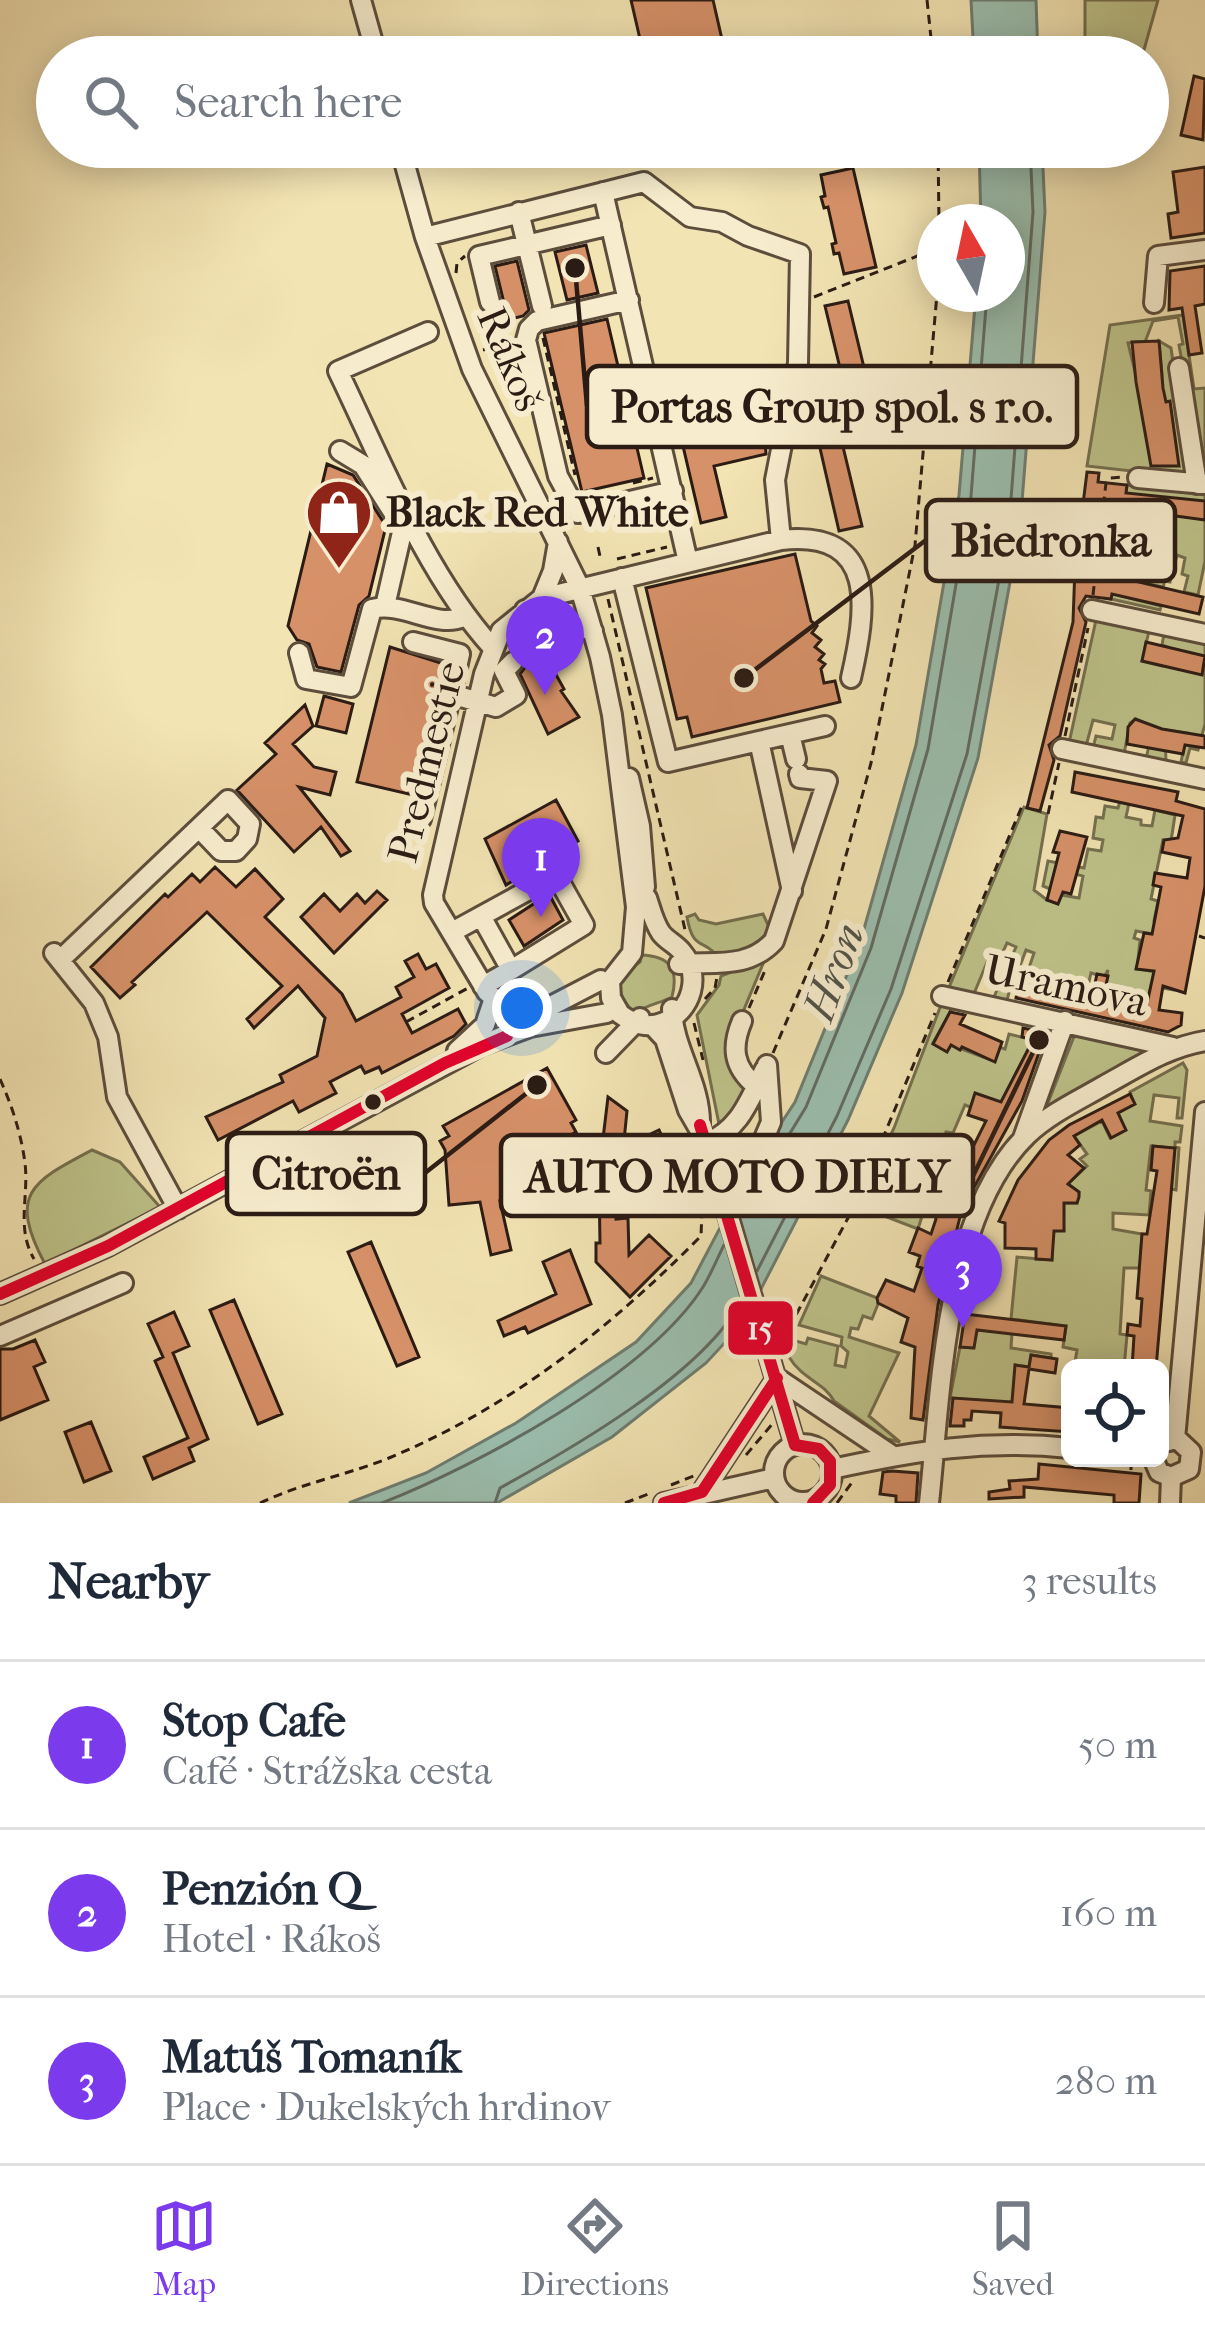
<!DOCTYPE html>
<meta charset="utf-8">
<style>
body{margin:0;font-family:"IM FELL French Canon",serif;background:#f6f6f7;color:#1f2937}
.controls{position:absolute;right:36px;bottom:36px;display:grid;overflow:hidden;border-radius:18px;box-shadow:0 6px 30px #0003}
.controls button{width:108px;height:108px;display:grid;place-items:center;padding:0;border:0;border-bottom:3px solid #e0e1e3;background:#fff;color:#1f2937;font:60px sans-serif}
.compass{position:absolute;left:917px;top:204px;width:108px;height:108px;border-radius:50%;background:#fff;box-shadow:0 6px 30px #0003;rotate:351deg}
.you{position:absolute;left:522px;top:1008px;width:42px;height:42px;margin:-30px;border:9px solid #fff;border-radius:50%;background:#1a73e8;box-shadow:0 0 0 18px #1a73e833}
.badge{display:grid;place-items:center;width:78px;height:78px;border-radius:50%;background:#7c3aed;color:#fff;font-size:39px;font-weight:700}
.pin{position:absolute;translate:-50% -99px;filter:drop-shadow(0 3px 6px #0008)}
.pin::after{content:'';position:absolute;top:63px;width:42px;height:36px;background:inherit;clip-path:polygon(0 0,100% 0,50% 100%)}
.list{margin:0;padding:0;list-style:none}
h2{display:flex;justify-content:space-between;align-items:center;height:156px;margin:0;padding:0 48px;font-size:51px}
h2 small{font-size:39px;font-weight:400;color:#747a83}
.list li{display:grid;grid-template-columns:78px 1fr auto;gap:36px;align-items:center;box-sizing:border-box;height:168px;padding:0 48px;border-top:3px solid #e0e1e3}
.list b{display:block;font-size:45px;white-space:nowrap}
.list p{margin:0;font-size:39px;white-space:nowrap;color:#747a83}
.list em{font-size:39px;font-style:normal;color:#747a83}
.icon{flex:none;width:66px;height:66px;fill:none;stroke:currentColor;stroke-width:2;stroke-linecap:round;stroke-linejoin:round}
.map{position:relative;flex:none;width:1205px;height:1503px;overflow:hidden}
.search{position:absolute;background:#fff;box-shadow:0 6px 30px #0003;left:36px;right:36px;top:36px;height:132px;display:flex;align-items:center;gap:30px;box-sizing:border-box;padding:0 42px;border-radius:66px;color:#747a83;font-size:45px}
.sheet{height:660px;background:#fff}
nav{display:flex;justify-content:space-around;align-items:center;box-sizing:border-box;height:168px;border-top:3px solid #e0e1e3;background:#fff;font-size:33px;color:#747a83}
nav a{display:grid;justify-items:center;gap:6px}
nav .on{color:#7c3aed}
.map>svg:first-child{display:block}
</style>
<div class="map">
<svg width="1205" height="1503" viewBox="0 0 1205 1503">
<rect width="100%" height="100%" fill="#f3e4b3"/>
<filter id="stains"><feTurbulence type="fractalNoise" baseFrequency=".00167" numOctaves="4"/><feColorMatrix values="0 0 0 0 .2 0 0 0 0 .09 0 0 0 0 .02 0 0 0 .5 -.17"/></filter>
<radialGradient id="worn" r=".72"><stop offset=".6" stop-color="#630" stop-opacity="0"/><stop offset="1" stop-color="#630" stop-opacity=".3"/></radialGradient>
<path fill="#bec38a" stroke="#746f4f" stroke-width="3" d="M1085 0H1158L1142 57H1085Z
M1183 315 1194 389 1205 388V475L1201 469 1179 345 1183 344 1178 317 1153 321 1145 342 1128 343 1136 376 1162 375 1159 341 1171 348 1189 474 1185 477 1087 466 1110 325Z
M1127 485 1205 495V561L1198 595 1184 592 1188 576 1182 574 1185 558 1177 555 1170 582 1165 581 1163 587 1125 579 1121 596 1161 606 1160 610 1111 599Z
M1096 620 1149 631 1142 661 1162 666 1167 647 1162 645 1164 634 1205 642V724L1198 750 1190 748 1186 763 1181 762 1187 733 1165 730 1166 763 1146 759 1153 727 1136 719 1130 723 1124 754 1093 748 1096 736 1112 739 1115 725 1093 720 1086 746 1069 743Z
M1120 801 1129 803 1126 817 1141 820V825L1152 826 1155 810 1175 815 1171 841 1163 840 1151 899 1158 901 1154 921 1181 939 1136 931 1134 938 1140 940 1137 969 1176 975 1174 990 1151 986 1145 1013 1101 1007 1108 970 1104 977 1091 973 1088 986 1026 977 1034 953 1026 950 1017 974 1021 976 1017 991 1010 989 1007 1000 994 997 1016 947 1007 943 1000 958 990 955 973 996 948 990 1024 807 1047 814 1034 890 1047 900 1061 895 1079 898 1083 876 1056 869 1050 889 1043 886 1048 861 1084 868 1088 849 1101 851 1103 840 1093 838 1096 817 1103 818 1105 806 1118 808Z
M695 914 699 920 716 924 763 914 769 927 760 944 718 957C704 938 693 952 687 917Z
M641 955C670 956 679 969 672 997 659 1004 646 1004 635 1014 614 992 614 979 640 962Z
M765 959 730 1043 748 1089 720 1129 697 1015 719 985 721 976Z
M941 1005 953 1007 933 1043 947 1051 951 1045 991 1060 996 1046 1005 1049 1009 1034 1033 1040 994 1116 965 1105 953 1133 946 1132 928 1182 922 1180 917 1193 928 1197 918 1229 858 1206 894 1128Z
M1075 1034 1147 1049 1148 1054 1044 1113Z
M1183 1063 1187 1070 1182 1118H1177L1179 1098 1154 1095 1150 1121 1182 1126 1180 1142H1175V1147L1179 1148 1176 1190 1171 1189 1174 1148 1151 1146 1146 1190 1151 1191 1149 1215 1113 1213V1229L1142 1234 1140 1268H1124L1120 1334 1127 1335 1124 1368H1074L1077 1350 1063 1347 1066 1326 1011 1319 1017 1257 1052 1260 1053 1231 1064 1230 1056 1203H1077L1079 1192 1068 1184 1087 1166 1080 1159 1087 1154 1074 1136 1102 1121 1110 1138 1121 1132 1118 1113 1134 1104 1130 1092Z
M92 1150 120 1162 160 1207 45 1264C8 1194 31 1182 92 1150Z
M821 1276 880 1299 872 1319 863 1316 858 1329 851 1328 849 1337 899 1353 869 1416 900 1442 887 1439 834 1401C824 1382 803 1380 789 1357L796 1341 806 1344 808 1338 838 1346 835 1365 845 1367 848 1352 841 1346 842 1337 799 1325Z
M977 1330 1012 1333 1011 1348 1051 1354V1358L1031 1355 1029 1367 1016 1365 1012 1403 950 1398 960 1347 973 1348Z"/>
<path fill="#9bbeae" stroke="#6e7d70" stroke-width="3" d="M971 0H1036L1038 57H974Z
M979 147H1042L1045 212 1020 527 978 758 902 993 848 1120 744 1322 706 1363 612 1437 497 1503H349L426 1473 516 1423 636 1342 691 1283 751 1169 795 1102 860 943 916 745 959 495 976 294H1007V222H981Z"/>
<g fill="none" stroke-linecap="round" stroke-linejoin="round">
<path stroke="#626c61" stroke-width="3" d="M740 1215 806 1107 871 948 928 749 971 496 987 294
M757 1271 837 1116 891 989 967 754 1009 525 1033 212 1030 147
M382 1503C478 1465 647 1375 703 1287 711 1274 717 1259 724 1245
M495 1503 500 1488C571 1449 704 1373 741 1301"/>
</g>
<path fill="#d79169" stroke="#2a1b14" stroke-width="3" d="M631 0H713L726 57H580V52L640 39Z
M1194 76 1205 79 1203 140 1181 135Z
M1205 167V233L1171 238 1168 214 1178 212 1173 172Z
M853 168 876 267 844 274 839 253 834 254 832 244 836 243 828 207 824 208 821 197 825 196 821 175Z
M586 245 598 293 567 300 555 252Z
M517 261 529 310 523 316 503 321V299L495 266Z
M1205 266V304L1195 306 1202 353 1189 355 1182 308 1169 310 1170 271Z
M848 301 867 380 857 382 852 395 847 397 825 306Z
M607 319 644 478 582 492 544 333Z
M1159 341 1163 388 1166 402 1170 401 1179 466H1151L1136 382 1132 342Z
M764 427 766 454 714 466 726 517 701 523 683 446Z
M839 430 862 526 839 531 817 435Z
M327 464 353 475 386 526 369 596 359 605 341 672 317 667 309 644 297 640 288 626Z
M1087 472 1099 473 1098 482 1127 485 1126 493 1205 501V520L1161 514 1159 526 1123 518 1119 544 1131 546 1128 560 1077 552Z
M795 554 811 621 817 626 812 633 821 640 815 647 824 654 819 660 825 664 821 669 824 683 835 681 840 702 692 737 687 717 677 719 646 588Z
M1075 567 1203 597 1199 614 1112 594 1111 599 1086 596 1079 608 1086 622 1060 736 1049 745 1054 760 1040 811 1027 808 1073 622Z
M1146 642 1205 656 1202 675 1142 661Z
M390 647 444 664 413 795 357 782Z
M545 655 564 689 561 691 579 717 548 734 520 674 526 666Z
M324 696 353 704 346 733 316 726Z
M305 705 313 726 293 744 314 767 336 772 330 795 299 787 350 851 341 856 321 827 294 852 237 790 276 754 265 743Z
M1135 719 1162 729 1205 736V748L1185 745 1183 754 1127 744 1128 727Z
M1075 772 1178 792 1176 801 1205 809V886L1185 993 1163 986 1159 1010 1182 1013 1181 1025 1168 1032 1016 998 1021 977 1051 979 1049 990 1073 996 1076 984 1094 988 1097 974 1108 976 1101 1007 1145 1013 1154 971 1136 969 1144 933 1152 934 1161 887 1153 885 1155 873 1187 878 1190 858 1162 852 1164 840 1178 838 1183 816 1072 792Z
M556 800 578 841 506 885 485 839Z
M1060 831 1087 837 1071 894 1063 892 1058 904 1047 900 1059 853 1053 852Z
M215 867 236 887 255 869 283 899 265 917 342 994 356 1021 401 997 396 987 414 977 405 961 418 954 426 969 436 964 449 988 402 1014 412 1033 458 1009 466 1024 454 1036 382 1073 379 1067 365 1073 361 1066 330 1082 336 1093 299 1112 293 1101 218 1140 206 1117 283 1082 280 1075 317 1056 325 1018 298 986 254 1028 247 1019 282 986 207 912 132 982 135 985 120 998 91 967 165 894 168 897 192 874 200 882Z
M377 891 387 900 334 953 301 917 324 894 340 911 357 894 365 903Z
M549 894 563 920 524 946 509 920Z
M950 1012 965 1015 960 1024 1002 1042 995 1062 962 1047 960 1050 951 1045 947 1052 933 1044Z
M1023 1028 1046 1033 1022 1101 962 1209 938 1305 923 1420 911 1418 915 1347 901 1342 908 1318 878 1303 877 1298 886 1280 914 1291 922 1268 917 1266 920 1256 909 1252 918 1228 931 1234 936 1219 932 1209 935 1201 952 1206 960 1187 930 1177 942 1143 970 1153 986 1121 968 1115 975 1093 1001 1102 1033 1040 1022 1037Z
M547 1068 576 1120 571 1123 576 1132 561 1140 562 1168 515 1170 517 1200 500 1201 511 1250 491 1255 480 1202 449 1205 445 1150 440 1141 449 1136 443 1126Z
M1130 1094 1135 1104 1118 1113 1126 1130 1111 1138 1102 1120 1074 1136 1080 1145 1068 1155 1084 1168 1068 1184 1079 1192V1197L1077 1203H1064V1231H1054L1052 1260 1036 1259V1249L1005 1248V1223L999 1221 1018 1180 1049 1140 1069 1125Z
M608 1097 627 1111 624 1141 615 1140 614 1148 602 1147Z
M659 1130 685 1186 660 1199 634 1142Z
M1153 1146 1175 1148 1156 1368H1132L1134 1336 1127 1335 1128 1324 1140 1326 1142 1299 1137 1298 1142 1234H1147L1157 1171 1151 1170Z
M615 1180 616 1219 628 1218 629 1255 649 1235 671 1256 630 1297 596 1262V1243H600L599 1181Z
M371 1242 419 1357 397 1366 348 1252Z
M570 1250 591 1304 528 1333 525 1327 504 1336 498 1321 556 1294 543 1262Z
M234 1300 282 1414 258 1424 210 1310Z
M174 1312 189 1346 173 1353 208 1439 189 1448 194 1461 153 1479 144 1457 188 1438 155 1361 163 1357 148 1324Z
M965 1314 1066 1326 1064 1340 977 1330 974 1348 960 1347Z
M35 1340 45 1362 34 1367 48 1400 0 1420V1349H13Z
M1031 1355 1057 1359 1055 1373 1029 1369 1024 1404 1070 1408V1432L1000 1427 1001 1413 972 1411 971 1420H964V1426H950L953 1398 1012 1402 1015 1365 1029 1367Z
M91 1422 111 1471 84 1482 65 1432Z
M1039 1464 1141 1474 1139 1503H1114V1495L1024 1487V1497L989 1499V1492L1010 1489 1009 1481 1038 1479Z
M892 1471 918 1473 916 1503H896V1496L880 1494 883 1472Z"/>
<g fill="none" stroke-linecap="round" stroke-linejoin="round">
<defs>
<path id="minor" d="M361 0 377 57
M465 57 483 53 484 57
M400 147 425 237 472 369 580 588 600 657 612 715 636 907 632 953 610 981 611 998 620 1014C634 1024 647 1029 664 1022 692 1011 702 975 682 952 676 944 667 941 661 933 654 923 651 910 647 898
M603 192 688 562
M519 212 542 306
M425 237 644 182 690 217 722 222 748 236 800 254 798 363 775 480 781 540
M629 300 537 321 529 329 526 340 558 476 578 513 673 491
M490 302 479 256 611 225
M1154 303 1158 256 1205 250
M428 332 338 371C382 462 425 573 492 647
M1179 368 1197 484
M786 427 868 408 865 393
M340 451 363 465 403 528 385 606
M1138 478 1205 484
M622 578 668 762 759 741 792 891
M542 598 553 571 558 542
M525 610 593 631
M1092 610 1205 634
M413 642 460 654 451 694 496 707 516 695 504 671 513 662
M299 653 306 679 351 687 372 609C403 601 435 629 464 617
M790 734 796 759
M759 741 825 726
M1062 749 1205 779
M629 778 640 826 645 887
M421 819 451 694
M481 916 511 970 483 986
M452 932 556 875 584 925 511 970
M54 953 94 1003 108 1037 117 1097 178 1209
M60 960 228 800 250 824 247 839 236 851H221L199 828
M679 964C714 961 747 970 774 941L827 781 800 778 799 774
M942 996 1173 1047
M672 1009C673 1049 701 1083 700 1125
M534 1014 501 1004 487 992 434 903 433 895 484 674 501 631 542 598 781 540C880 529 866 612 851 678
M524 1020 601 980
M742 1021C731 1047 733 1067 756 1086
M652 1025 665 1039 688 1110 707 1143 795 1445
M457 1051 485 1025 494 998
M606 1053 640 1018
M1023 1138 1065 1021
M707 1143C741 1128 749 1100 765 1069
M751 1169 771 1122 767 1065
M0 1294 108 1246 482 1045 530 1027 607 1013
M0 1336 123 1283
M777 1378 893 1456
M1175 1439 1205 1112
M1160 1443 1177 1439 1191 1452 1189 1469 1171 1477
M774 1473a29 29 0 1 1 58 0a29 29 0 1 1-58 0Z
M1153 1458 1159 1472 1171 1477
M832 1469C915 1451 984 1439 1070 1448
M702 1492 777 1378
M664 1503 774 1478
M929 1503C941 1394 944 1215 1027 1135 1049 1114 1079 1100 1105 1085 1138 1067 1168 1047 1205 1041
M1170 1503 1171 1477"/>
</defs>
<use href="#minor" stroke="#5c4d3c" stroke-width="24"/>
<path stroke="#2a1b14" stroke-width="3" stroke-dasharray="9 6" stroke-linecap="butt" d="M927 0 933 57
M938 147 939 222
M456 273 457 263 465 256
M814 297 935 249
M543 338 575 475
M483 350 509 344
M633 483 653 478
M598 547 601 561
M617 559 667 547
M1093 595 1106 483 1110 478 1125 477
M608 599 686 934
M1065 736 1088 628
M1048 814 1059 763
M1199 936 1205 938
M948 982 1022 806
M705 999 715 988 717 977
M749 1008 766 968
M406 1022 468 988
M694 1023 703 1060
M773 1053 826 929 871 763 915 545 937 294
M0 1079C12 1106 21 1133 25 1163 29 1197 16 1228 34 1259
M782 1341 855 1205 935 1013
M746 1455 774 1422
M1131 1470V1465
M671 1485 696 1475
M260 1503C302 1483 347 1475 389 1458 511 1407 609 1329 701 1236L703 1185
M625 1503 651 1493
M837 1503 853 1481"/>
<use href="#minor" stroke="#f7edce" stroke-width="18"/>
<defs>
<path id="bus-1" d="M700 1125 795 1445 819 1449 830 1461V1485L813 1503
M0 1294 108 1246 445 1063 507 1036
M664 1503 702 1492 777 1378"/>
</defs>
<use href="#bus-1" stroke="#f7edce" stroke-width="21"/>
<use href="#bus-1" stroke="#e4002b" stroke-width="12"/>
</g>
<defs>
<symbol id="shop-pin" viewBox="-11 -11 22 30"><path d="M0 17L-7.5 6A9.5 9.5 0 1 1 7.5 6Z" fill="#8f2418" stroke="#f7edce"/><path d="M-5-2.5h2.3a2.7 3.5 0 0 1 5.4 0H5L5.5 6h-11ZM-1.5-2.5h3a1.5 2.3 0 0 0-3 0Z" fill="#fff"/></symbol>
</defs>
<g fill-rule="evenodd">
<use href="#shop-pin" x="301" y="474" width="76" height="104"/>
</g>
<circle fill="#2a1b14" stroke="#f7edce" stroke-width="4.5" cx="373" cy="1102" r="10"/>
<g text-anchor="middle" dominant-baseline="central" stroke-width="12" stroke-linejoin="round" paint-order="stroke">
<g font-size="42" fill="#2a1b14" stroke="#f7edce">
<text transform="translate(510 359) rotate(67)">Rákoš</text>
<text transform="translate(427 762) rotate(-76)">Predmestie</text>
<text transform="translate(1066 986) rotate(12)">Uramova</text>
</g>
<g font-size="42" font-weight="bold" fill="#2a1b14" stroke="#f7edce" text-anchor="start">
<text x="386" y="512">Black Red White</text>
</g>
<g font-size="45" font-style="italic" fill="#52544a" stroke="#f7edce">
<text transform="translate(834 972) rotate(-70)">Hron</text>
</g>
</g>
<path fill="none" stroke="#2a1b14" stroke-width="4.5" d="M575 268L587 406M744 678L926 540M537 1085L425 1173M1039 1040L973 1176"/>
<g fill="#2a1b14" stroke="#f7edce" stroke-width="4.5">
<circle cx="575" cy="268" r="12"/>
<circle cx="744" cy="678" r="12"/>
<circle cx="537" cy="1085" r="12"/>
<circle cx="1039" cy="1040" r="12"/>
</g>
<g fill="#f7edce" stroke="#2a1b14" stroke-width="4.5">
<rect x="587" y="366" width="490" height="81" rx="12"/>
<rect x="926" y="500" width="249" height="81" rx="12"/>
<rect x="227" y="1133" width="198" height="81" rx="12"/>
<rect x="501" y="1135" width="472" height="81" rx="12"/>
</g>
<g font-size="45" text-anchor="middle" font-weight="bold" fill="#2a1b14">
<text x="832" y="422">Portas Group spol. s r.o.</text>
<text x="1051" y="556">Biedronka</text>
<text x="326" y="1189">Citroën</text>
<text x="737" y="1192">AUTO MOTO DIELY</text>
</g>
<rect stroke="#f7edce" stroke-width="4.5" x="726" y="1299" width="69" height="58" rx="12" fill="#e4002b"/>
<g font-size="33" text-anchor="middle" font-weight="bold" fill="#fff">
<text x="760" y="1339">15</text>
</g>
<rect width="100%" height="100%" filter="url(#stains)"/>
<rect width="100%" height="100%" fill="url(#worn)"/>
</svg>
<div class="controls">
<button><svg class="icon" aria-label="locate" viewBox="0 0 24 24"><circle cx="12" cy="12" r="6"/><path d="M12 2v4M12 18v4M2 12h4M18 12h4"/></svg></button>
</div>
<svg class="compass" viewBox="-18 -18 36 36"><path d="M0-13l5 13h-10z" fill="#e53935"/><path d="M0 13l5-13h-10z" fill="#747a83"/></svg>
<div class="you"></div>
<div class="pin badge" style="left:541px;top:917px">1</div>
<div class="pin badge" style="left:545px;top:695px">2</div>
<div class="pin badge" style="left:963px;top:1328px">3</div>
<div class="search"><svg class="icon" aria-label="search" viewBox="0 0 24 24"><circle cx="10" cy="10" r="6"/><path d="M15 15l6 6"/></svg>Search here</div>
</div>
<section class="sheet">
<h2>Nearby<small>3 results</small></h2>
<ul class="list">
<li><span class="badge">1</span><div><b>Stop Cafe</b><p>Café · Strážska cesta</p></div><em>50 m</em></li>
<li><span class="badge">2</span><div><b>Penzión Q</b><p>Hotel · Rákoš</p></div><em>160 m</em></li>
<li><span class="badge">3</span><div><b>Matúš Tomaník</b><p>Place · Dukelských hrdinov</p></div><em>280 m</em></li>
</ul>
</section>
<nav>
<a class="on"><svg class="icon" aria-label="map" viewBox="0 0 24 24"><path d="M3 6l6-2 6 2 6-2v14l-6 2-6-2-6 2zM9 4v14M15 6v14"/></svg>Map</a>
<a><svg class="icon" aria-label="directions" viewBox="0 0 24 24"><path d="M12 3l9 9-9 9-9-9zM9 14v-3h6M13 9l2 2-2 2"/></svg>Directions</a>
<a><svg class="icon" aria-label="saved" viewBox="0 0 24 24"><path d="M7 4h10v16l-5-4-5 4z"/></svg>Saved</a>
</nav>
